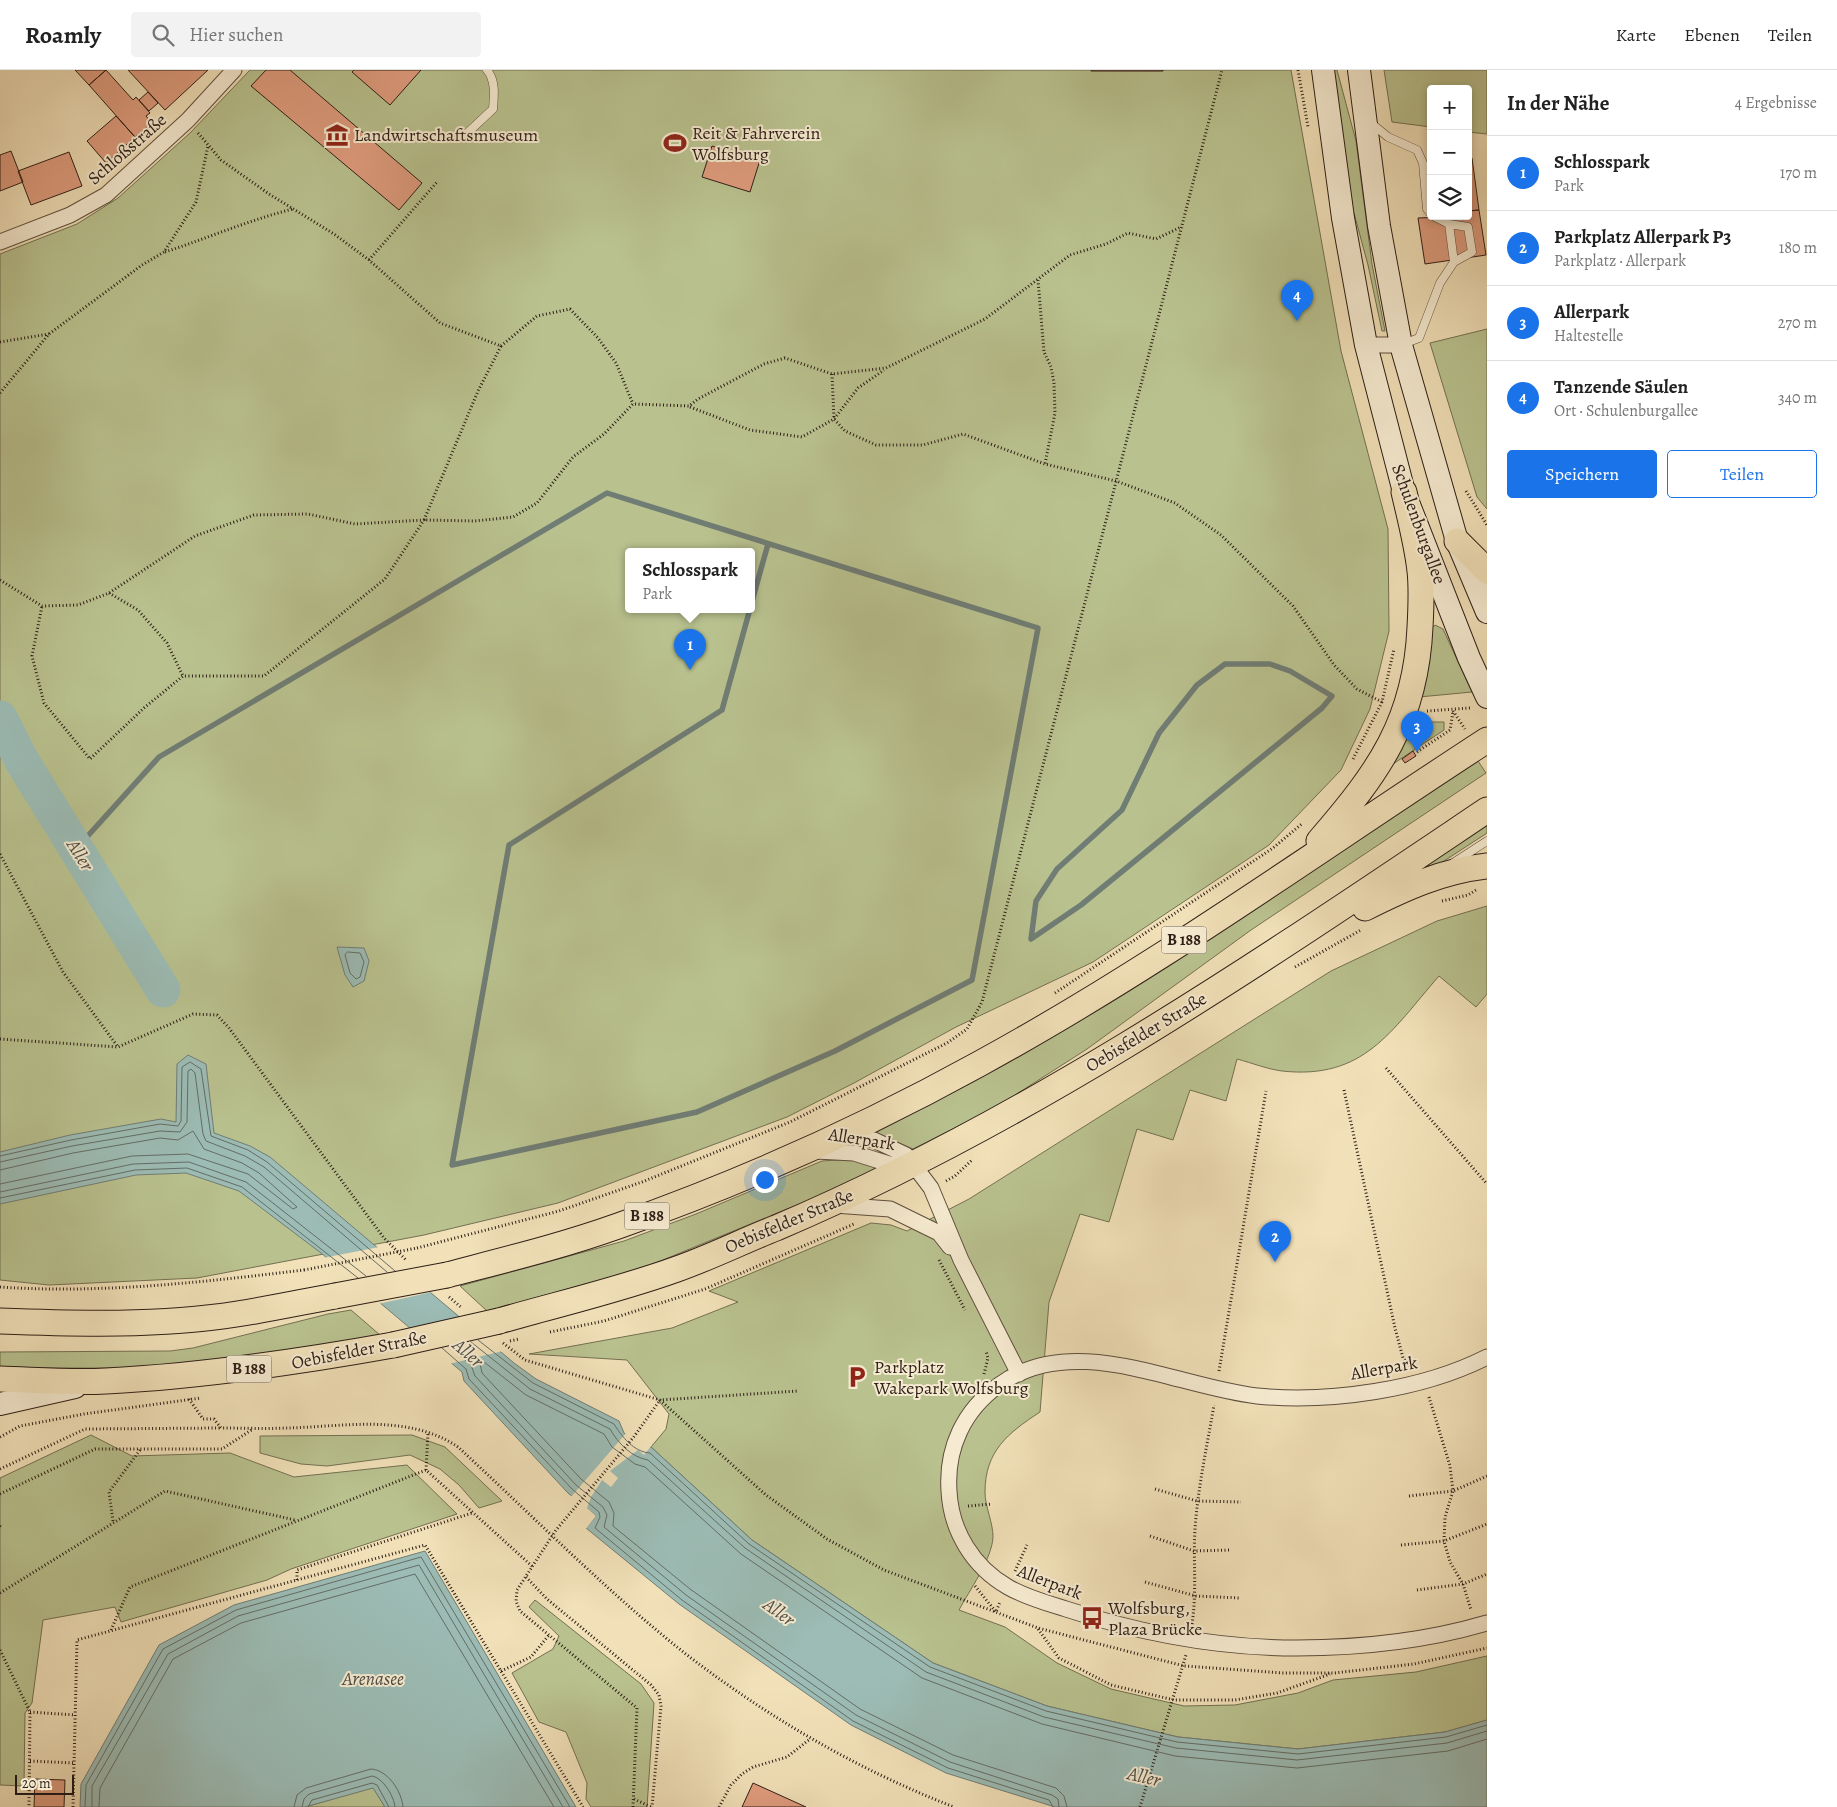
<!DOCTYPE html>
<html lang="de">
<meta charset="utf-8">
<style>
body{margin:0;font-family:Alegreya,serif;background:#f2f2f2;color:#222}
.controls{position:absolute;right:15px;top:15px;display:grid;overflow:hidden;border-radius:5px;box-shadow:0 2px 8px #0003}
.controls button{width:45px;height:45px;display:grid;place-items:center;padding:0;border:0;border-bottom:1px solid #e0e0e0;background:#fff;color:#222;font:25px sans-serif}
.scale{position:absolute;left:15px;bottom:12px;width:59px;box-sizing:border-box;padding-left:5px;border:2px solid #2d1e16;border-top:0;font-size:14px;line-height:18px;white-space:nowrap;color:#2d1e16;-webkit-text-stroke:4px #f6ebd1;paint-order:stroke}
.you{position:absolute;left:764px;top:1109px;width:18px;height:18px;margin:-12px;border:4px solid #fff;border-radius:50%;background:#1a73e8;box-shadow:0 0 0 8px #1a73e833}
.badge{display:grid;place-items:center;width:32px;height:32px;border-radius:50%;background:#1a73e8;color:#fff;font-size:16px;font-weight:700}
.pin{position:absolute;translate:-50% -41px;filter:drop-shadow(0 1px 2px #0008)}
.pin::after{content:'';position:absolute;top:26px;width:18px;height:15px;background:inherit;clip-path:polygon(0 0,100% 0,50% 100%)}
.popup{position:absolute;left:625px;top:478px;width:130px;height:65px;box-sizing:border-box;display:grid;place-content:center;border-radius:5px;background:#fff;filter:drop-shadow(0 1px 4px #0005);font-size:16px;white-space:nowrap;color:#767676}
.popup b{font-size:19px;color:#222}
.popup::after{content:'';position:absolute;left:50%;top:100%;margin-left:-10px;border:10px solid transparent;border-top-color:#fff}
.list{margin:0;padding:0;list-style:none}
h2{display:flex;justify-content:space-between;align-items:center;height:65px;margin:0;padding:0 20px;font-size:21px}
h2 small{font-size:16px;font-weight:400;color:#767676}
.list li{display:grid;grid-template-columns:32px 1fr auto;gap:15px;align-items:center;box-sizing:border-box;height:75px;padding:0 20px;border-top:1px solid #e0e0e0}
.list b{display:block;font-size:19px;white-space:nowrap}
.list p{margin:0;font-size:16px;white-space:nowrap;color:#767676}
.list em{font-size:16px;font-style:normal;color:#767676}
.actions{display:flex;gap:10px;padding:15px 20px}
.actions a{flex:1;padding:11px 0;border:1px solid #1a73e8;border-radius:5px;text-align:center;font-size:18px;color:#1a73e8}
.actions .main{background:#1a73e8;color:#fff}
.icon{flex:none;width:28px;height:28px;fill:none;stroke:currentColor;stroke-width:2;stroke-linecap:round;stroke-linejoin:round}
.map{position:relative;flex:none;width:1487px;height:1737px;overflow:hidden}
header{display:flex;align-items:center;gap:30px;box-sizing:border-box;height:70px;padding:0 25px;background:#fff;border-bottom:1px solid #e0e0e0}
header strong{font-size:24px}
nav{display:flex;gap:28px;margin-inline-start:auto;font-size:18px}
.search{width:350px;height:45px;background:#f2f2f2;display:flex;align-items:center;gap:12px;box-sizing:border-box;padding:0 18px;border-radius:5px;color:#767676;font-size:19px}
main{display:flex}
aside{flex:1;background:#fff}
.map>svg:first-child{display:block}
</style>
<header>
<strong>Roamly</strong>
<div class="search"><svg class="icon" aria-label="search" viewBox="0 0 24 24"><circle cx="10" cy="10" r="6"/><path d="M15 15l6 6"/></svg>Hier suchen</div>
<nav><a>Karte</a><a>Ebenen</a><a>Teilen</a></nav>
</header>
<main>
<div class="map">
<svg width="1487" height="1737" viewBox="0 0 1487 1737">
<rect width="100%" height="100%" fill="#f1e0b8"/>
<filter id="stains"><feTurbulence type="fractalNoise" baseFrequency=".004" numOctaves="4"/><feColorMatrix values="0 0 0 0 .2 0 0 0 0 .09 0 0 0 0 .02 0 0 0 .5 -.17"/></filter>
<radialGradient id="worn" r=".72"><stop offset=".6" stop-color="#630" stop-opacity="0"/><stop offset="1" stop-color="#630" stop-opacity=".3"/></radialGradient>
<path fill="#b9c28f" stroke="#737052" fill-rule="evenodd" d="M250 0H1291L1341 281 1388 459 1389 561 1370 639 1341 700 1269 775 1093 892 956 957 854 1013 787 1047 558 1133 424 1165 197 1208 49 1215 0 1210V184L77 154 118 128 190 63ZM629 481H751V539H629Z
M1333 0H1337L1356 71 1372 194 1385 261H1382L1368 195 1351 132Z
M1384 0H1487V64L1468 62V19H1431V57L1392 52Z
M1487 259V439L1477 427 1430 273Z
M1435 555 1443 559 1472 622 1419 627 1428 562Z
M1410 652H1444V660L1384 700Z
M1478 691 1486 703 1251 860 1087 979 998 1036 913 1079 875 1063 977 1010 1160 901Z
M1487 753V763L1444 791 1422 801V798Z
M1487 836V924L1476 937 1439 906C1391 961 1364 1010 1282 1001 1267 999 1252 993 1237 989L1226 1031 1190 1020 1173 1070 1137 1059 1109 1152 1080 1144 1049 1232 1040 1342C1008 1363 985 1381 985 1422 985 1437 993 1452 993 1467 992 1489 969 1521 959 1540L1005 1557 1057 1593 1111 1619 1184 1636 1235 1635 1298 1623 1333 1610 1416 1602 1487 1586V1650L1445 1662 1298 1679 1178 1667 1047 1636 933 1593 752 1470 651 1377 666 1359 669 1344 627 1290 529 1284 672 1258 738 1232 709 1221 871 1153 891 1155 907 1161 969 1129 1331 901 1437 851Z
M852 1089 879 1098 809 1130 641 1199 487 1241 460 1216 624 1171 696 1144 822 1091Z
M351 1240 380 1265 247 1288 122 1298H0V1282L170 1281 193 1278 328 1244Z
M91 1365 132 1386 230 1383 294 1407 407 1395 457 1444 291 1499 267 1510 121 1552 115 1537 43 1550 32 1633 25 1643 24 1716 0 1715V1408Z
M412 1365 445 1377 502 1431 479 1438 459 1415 440 1399 410 1385 327 1396 301 1394 260 1383V1366Z
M535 1530 641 1614 654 1633 647 1737H591L586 1729 587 1713 566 1662 539 1652 512 1603 553 1579 559 1566 529 1537Z
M373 1717 385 1737H305Z"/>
<path fill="#9cbcb5" stroke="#707d75" d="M337 877 364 878 369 891 364 911 353 917 345 905Z
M188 985 206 994 214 1063 250 1076 270 1087 514 1293 536 1309 619 1351 624 1363 644 1378 651 1377 752 1470 933 1593 1047 1636 1178 1667 1298 1679 1445 1662 1487 1650V1737H1055L946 1703 851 1655 679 1534 586 1458 596 1446 568 1423 464 1311 462 1302 321 1183 239 1121 186 1103 136 1105 0 1134V1082L70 1065 161 1049 176 1052 177 994Z
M425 1481 576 1737H385L373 1718 305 1737H80L81 1714 159 1575 234 1535Z"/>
<path fill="#f1e0b8" d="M379 1177 432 1222 378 1234 323 1188Z
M462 1247 503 1281 449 1294 407 1259Z
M627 1362 645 1375H652L644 1385 638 1380 610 1401 618 1408 611 1417 602 1410 591 1427 587 1438 596 1446 585 1460 584 1457 592 1446 570 1428Z"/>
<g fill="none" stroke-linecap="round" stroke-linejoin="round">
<path stroke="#646d66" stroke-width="1" d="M348 882 360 883 364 892 360 907 356 909 350 903 345 885Z
M0 1086 71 1070 160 1054 178 1056 181 1051 182 997 190 992 201 999 211 1066 248 1080 267 1092 395 1201
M0 1092 72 1076 160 1061 180 1062 187 1052 188 1001 191 999 195 1003 203 1064 206 1071 245 1086 264 1097 387 1202
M0 1100 73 1083 160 1068 178 1070 193 1061 204 1079 242 1093 259 1103 297 1137 293 1139 248 1104 188 1084 132 1086 0 1114
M0 1122 133 1094 189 1092 246 1112 366 1206
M0 1128 135 1100 187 1098 242 1117 358 1208
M478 1270 533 1313 614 1354C622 1367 634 1382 650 1383L749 1474 930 1597 1046 1641 1177 1672 1298 1684 1446 1667 1487 1655
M471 1272 530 1319 610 1359C618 1373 631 1387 648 1390L745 1478 926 1602 1044 1647 1176 1678 1297 1690 1447 1673 1487 1661
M449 1276 471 1295 475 1306 576 1415 603 1437 607 1445 604 1457 686 1525 856 1645 950 1692 1052 1725 1058 1729 1059 1737
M442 1278 466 1299 469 1309 572 1419 599 1442 600 1447 595 1458 682 1530 853 1651 948 1698 1049 1730 1053 1737
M85 1737 86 1715 163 1579 236 1540 421 1487 570 1737
M92 1737V1716L168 1584 238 1546 419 1495 563 1737
M99 1737 100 1718 173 1589 241 1553 415 1504 554 1737
M294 1737 297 1725 306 1718 371 1699C388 1700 402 1722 403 1737
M302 1737 304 1729 309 1724 372 1706C383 1708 394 1726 395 1737
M308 1737 312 1730 372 1713 377 1715 389 1737
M1067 1737 1064 1726 1056 1718 953 1685 860 1639 690 1519 613 1456 614 1443 609 1432 581 1409 482 1303 480 1293 484 1292 526 1325 604 1364 612 1377 635 1394 645 1397 741 1484 922 1608 1042 1654 1175 1686 1297 1698 1448 1681 1487 1669"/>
<path stroke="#707d75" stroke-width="5.5" d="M751 535 768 474
M1225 594H1270L1290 601 1332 626 1322 638 1081 835 1031 869 1036 831 1057 799 1122 740 1159 663 1197 615Z
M76 779 159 687 607 423 1038 558 972 910 835 981 697 1042 452 1095 509 775 722 640 750 539"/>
<path stroke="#9cbcb5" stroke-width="35" d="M0 648 22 691 163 920"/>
</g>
<path fill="#df9c7e" stroke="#2d1e16" d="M75 0H106L89 15Z
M106 0 133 30 136 27 150 43 146 46 152 53 135 67 89 15Z
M128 0H208L165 40Z
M266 0H290L422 113 399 140 251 16Z
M354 0H421L390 35 352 2Z
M1091 0H1163V1H1091Z
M148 22 158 33 149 41 139 30Z
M116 46 135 67 106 93 87 71Z
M712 76 760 90 750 122 702 107Z
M11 81 23 112 0 121V85Z
M69 82 82 116 31 135 18 101Z
M1472 88 1479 140 1468 141V89Z
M1479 140 1486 185 1425 194 1418 148 1468 146V141Z
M1413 681 1416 686 1405 693 1402 689Z
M35 1709 65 1710 64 1737H34Z
M753 1713 806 1737H742Z"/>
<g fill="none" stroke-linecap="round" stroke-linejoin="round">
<defs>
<path id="lane" d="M1371 53 1388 67 1417 80 1423 93 1427 139 1431 144
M462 68 493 39C494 26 496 11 487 0
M1449 154 1454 192
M1403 274 1419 268 1440 213 1454 192 1472 182 1468 157 1449 154 1433 146
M1453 793 1487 771"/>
<path id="street" d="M0 172 70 145 106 125 188 50 234 0
M1366 275H1401
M844 1066H858L874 1070 906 1085 931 1118 961 1190 1019 1304
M816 1081 854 1083 889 1094 906 1095
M834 1135 890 1139 939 1163 950 1177
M1487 1287C1422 1320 1330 1333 1257 1326 1176 1317 1074 1260 999 1315 964 1340 946 1378 949 1421 951 1461 973 1497 1008 1517 1025 1527 1047 1533 1066 1539 1139 1563 1219 1578 1297 1578 1360 1578 1426 1571 1487 1553"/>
<path id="secondary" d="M1323 0 1343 148 1366 275 1404 422 1469 588 1487 627
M1359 0 1379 156 1401 275 1457 471 1487 542
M0 1334 75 1317"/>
<path id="primary" d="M1457 471 1487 501
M1319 771C1378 703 1416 651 1420 557 1421 539 1422 519 1420 501 1417 474 1410 448 1404 422
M1365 838C1405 818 1442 801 1487 796
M447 1205C504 1190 562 1176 618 1156 743 1112 863 1058 979 994 1155 898 1319 779 1487 670
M0 1251C79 1254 159 1256 237 1244 270 1239 302 1232 335 1226
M499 1251C558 1234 619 1220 677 1199 711 1187 743 1171 776 1158 1030 1050 1259 893 1487 740
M0 1309C35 1310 71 1313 106 1311 203 1306 298 1292 393 1275"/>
</defs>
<use href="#lane" stroke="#5e4e3e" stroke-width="9"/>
<use href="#street" stroke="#5e4e3e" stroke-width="17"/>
<use href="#secondary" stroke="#2d1e16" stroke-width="24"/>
<use href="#primary" stroke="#2d1e16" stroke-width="27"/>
<path stroke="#2d1e16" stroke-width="3" stroke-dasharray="1 2.5" stroke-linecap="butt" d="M1298 0 1308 57
M198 63 221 90 269 124 334 164 369 190 440 253 501 276 478 321 424 450 475 451 513 447 537 433 573 387 604 364 633 334 689 336 698 329 764 294 785 288 832 304 886 298 985 249 1070 185 1106 174 1128 163 1156 169 1181 157
M165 182C208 168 249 150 293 139
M369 190 437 112
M1038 210 1044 282 1051 297 1054 313 1055 343 1045 394
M0 272 49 264
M501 276 537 246 570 239 598 268 616 293 633 334
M832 304 834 349 858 318 884 300
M0 323 49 264 142 195 164 182 196 132 208 76
M690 337 750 360 802 367 834 349 845 361 876 375H923L963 364 1045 394 1116 411 1175 433 1221 465 1293 536 1334 595 1357 619 1382 632
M1466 421 1487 455
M0 510 42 536 78 535 109 523 195 466 254 445 308 444 355 454 424 450 385 509 264 606H183L144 638 90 689 44 633 32 586 42 536
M109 523 138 540 167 573 183 606
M1427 641 1470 638
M1453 641 1465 659
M1417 682 1450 660 1453 642
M1353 689 1382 632 1394 579
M0 784 63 902 118 977
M1442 831 1468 825 1476 820
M1295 897 1361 860
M1055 923 1273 778 1303 753
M0 969 118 977 193 944 217 945 229 958 384 1168 407 1191
M1386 998 1487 1114
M1344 1020 1395 1258 1403 1288 1411 1297
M946 1111 955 1106 972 1090
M417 1178 559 1141 642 1112 790 1052 947 973 967 959 982 932 1222 0
M939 1190 965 1240
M0 1217C101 1224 204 1212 304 1200
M449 1227 462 1238
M550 1262 604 1251 705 1219 854 1154
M503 1273 525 1290 660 1330 798 1321
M1219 1301 1266 1021
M984 1304 988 1288 986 1281
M1429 1327 1450 1396 1453 1421 1445 1447 1444 1471 1450 1492 1463 1514 1471 1540
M189 1329 203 1349H214L221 1358C242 1358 264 1359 286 1358 343 1357 408 1343 458 1377 532 1445 603 1518 682 1581 764 1645 856 1699 954 1737
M660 1330 766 1425 827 1469 884 1500 1038 1558 1184 1596 1282 1603H1334L1414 1594 1487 1578
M0 1367 20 1356 84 1344 201 1328
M0 1399 85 1359 220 1358
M426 1400 428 1363
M1155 1419 1197 1431 1241 1432
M0 1424 95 1379H222L253 1359
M1409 1426 1453 1421 1487 1406
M968 1436 992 1434
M113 1451 109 1422 140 1380
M0 1456 1 1457
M1150 1466 1194 1481 1231 1480
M1401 1475 1444 1471 1487 1454
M1015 1501 1027 1475
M526 1507 547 1529 651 1615 659 1625 661 1636 652 1737
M297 1510V1500L472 1443
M1145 1512 1196 1526 1240 1528
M975 1516 996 1542 1000 1532
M1417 1520 1463 1514 1487 1504
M0 1523 165 1421 295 1450
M1192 1554C1197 1522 1193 1491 1195 1459 1198 1417 1207 1376 1214 1335
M1038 1559 1059 1588 1111 1615 1174 1630H1235L1277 1623 1330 1604
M111 1560 130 1517 426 1400 533 1497
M0 1580 30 1642 29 1737
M501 1601 531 1587 549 1565
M30 1642 75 1645
M30 1691 74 1693
M634 1729 651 1737
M73 1737 77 1570 425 1475 583 1737
M633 1737 637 1638 520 1541 516 1531 517 1520 556 1460 633 1368 660 1330
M719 1737 731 1715 742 1704 753 1697 787 1687 810 1669
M1140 1737 1186 1585"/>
<use href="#lane" stroke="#f6ebd1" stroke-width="8"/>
<use href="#street" stroke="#f6ebd1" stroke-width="15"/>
<use href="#secondary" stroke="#f6ebd1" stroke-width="22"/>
<use href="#primary" stroke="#f1e0b8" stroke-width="25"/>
<defs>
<path id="primary-bridge" d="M335 1226 447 1205
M393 1275 499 1251"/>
</defs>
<use href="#primary-bridge" stroke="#2d1e16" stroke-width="27" stroke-linecap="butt"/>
<path stroke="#2d1e16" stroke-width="3" stroke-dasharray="1 2.5" stroke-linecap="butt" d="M304 1200 417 1178
M510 1271 519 1269"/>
<use href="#primary-bridge" stroke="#f1e0b8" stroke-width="25"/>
</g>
<defs>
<symbol id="museum-bare" viewBox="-9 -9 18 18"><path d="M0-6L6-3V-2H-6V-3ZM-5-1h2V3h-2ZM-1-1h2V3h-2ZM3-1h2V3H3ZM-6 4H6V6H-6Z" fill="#8f2418" stroke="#f6ebd1" stroke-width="2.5" paint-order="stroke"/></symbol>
<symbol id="stadium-bare" viewBox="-9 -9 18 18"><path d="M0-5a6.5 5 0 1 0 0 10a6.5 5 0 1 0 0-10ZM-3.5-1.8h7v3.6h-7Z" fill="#8f2418" stroke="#f6ebd1" stroke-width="2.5" paint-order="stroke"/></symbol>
<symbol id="parking-bare" viewBox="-9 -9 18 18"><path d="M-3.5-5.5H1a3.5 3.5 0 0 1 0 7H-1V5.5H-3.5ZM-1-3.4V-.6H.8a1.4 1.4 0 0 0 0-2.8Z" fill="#8f2418" stroke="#f6ebd1" stroke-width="2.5" paint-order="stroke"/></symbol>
<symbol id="bus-bare" viewBox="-9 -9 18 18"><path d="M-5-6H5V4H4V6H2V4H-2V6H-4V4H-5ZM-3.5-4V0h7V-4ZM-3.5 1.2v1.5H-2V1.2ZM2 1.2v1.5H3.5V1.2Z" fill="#8f2418" stroke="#f6ebd1" stroke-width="2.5" paint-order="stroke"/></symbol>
</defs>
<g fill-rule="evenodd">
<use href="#museum-bare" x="321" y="49" width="32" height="32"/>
<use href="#stadium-bare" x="659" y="57" width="32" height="32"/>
<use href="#parking-bare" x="841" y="1291" width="32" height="32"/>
<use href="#bus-bare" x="1076" y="1532" width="32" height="32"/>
</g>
<g text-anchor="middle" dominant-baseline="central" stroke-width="4" stroke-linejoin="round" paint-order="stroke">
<g fill="#f6ebd1" stroke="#695c4e" stroke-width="1">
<rect x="1161.5" y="856.5" width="45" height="27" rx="4"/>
<rect x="624.5" y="1132.5" width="45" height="27" rx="4"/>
<rect x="226.5" y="1285.5" width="45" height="27" rx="4"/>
</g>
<g font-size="16" font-weight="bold" fill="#2d1e16">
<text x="1184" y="870">B 188</text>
<text x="647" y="1146">B 188</text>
<text x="249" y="1299">B 188</text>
</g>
<g font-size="18" fill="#2d1e16" stroke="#f6ebd1" text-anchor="start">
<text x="692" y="63">Reit &amp; Fahrverein<tspan x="692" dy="21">Wolfsburg</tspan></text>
<text x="354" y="65">Landwirtschaftsmuseum</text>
<text x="874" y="1297">Parkplatz<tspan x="874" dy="21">Wakepark Wolfsburg</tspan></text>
<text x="1108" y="1538">Wolfsburg,<tspan x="1108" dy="21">Plaza Brücke</tspan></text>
</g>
<g font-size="18" fill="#2d1e16" stroke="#f6ebd1">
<text transform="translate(127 79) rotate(-41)">Schloßstraße</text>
<text transform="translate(1419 454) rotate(70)">Schulenburgallee</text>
<text transform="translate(1146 962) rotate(-31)">Oebisfelder Straße</text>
<text transform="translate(862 1069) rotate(9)">Allerpark</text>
<text transform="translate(789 1151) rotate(-23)">Oebisfelder Straße</text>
<text transform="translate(359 1280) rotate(-11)">Oebisfelder Straße</text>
<text transform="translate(1384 1298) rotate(-10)">Allerpark</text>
<text transform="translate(1050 1512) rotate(21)">Allerpark</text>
</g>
<g font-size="19" font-style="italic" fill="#4e4d46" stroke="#f6ebd1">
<text transform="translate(80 785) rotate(58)">Aller</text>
<text transform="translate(468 1283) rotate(41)">Aller</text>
<text transform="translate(779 1542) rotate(36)">Aller</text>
<text x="373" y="1609">Arenasee</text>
<text transform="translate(1144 1707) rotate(13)">Aller</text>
</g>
</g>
<rect width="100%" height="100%" filter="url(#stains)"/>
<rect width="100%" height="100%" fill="url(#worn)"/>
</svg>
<div class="controls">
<button>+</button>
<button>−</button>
<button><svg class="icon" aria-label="layers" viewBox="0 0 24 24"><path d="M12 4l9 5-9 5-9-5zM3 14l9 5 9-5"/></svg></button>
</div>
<div class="scale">20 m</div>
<div class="you"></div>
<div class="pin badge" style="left:690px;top:600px">1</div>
<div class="popup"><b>Schlosspark</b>Park</div>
<div class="pin badge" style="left:1275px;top:1192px">2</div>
<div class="pin badge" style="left:1417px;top:682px">3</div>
<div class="pin badge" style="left:1297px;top:251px">4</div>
</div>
<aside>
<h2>In der Nähe<small>4 Ergebnisse</small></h2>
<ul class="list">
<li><span class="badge">1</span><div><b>Schlosspark</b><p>Park</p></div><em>170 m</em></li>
<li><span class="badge">2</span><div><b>Parkplatz Allerpark P3</b><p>Parkplatz · Allerpark</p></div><em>180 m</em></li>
<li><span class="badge">3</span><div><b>Allerpark</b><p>Haltestelle</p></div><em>270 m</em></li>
<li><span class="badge">4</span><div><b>Tanzende Säulen</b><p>Ort · Schulenburgallee</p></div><em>340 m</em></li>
</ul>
<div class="actions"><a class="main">Speichern</a><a>Teilen</a></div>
</aside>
</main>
